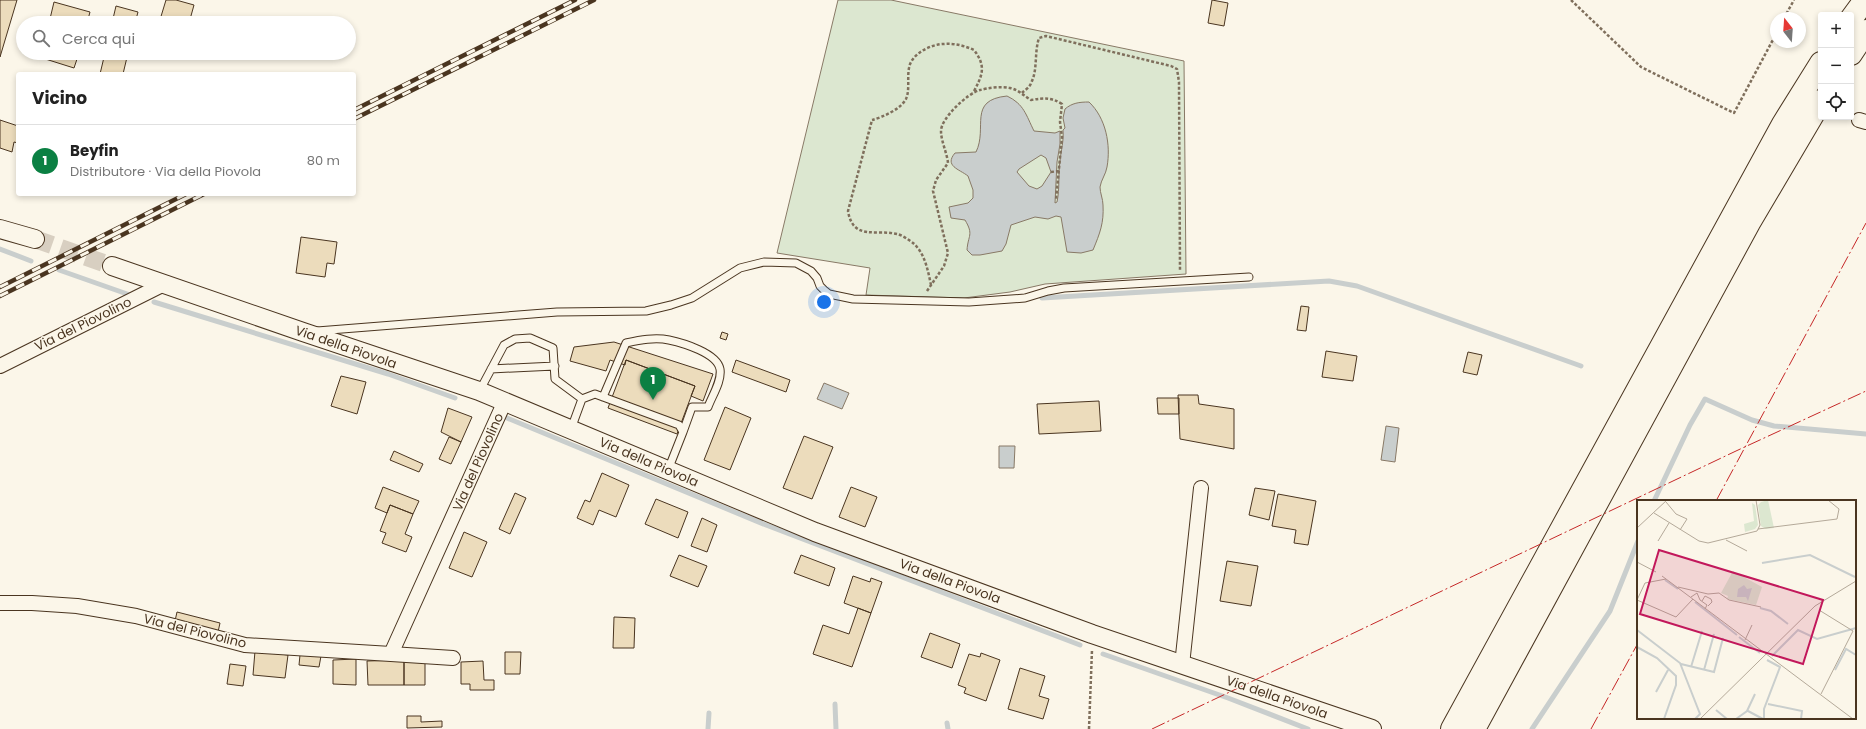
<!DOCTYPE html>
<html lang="it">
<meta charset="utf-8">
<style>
body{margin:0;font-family:Poppins,sans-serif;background:#f2f2f2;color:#222}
.controls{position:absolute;right:12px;top:12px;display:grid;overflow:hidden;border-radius:4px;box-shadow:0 2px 6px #0003}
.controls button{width:36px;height:36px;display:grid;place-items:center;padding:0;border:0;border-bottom:1px solid #e0e0e0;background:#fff;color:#222;font:20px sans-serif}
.compass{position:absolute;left:1770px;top:12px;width:36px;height:36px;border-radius:50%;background:#fff;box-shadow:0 2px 6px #0003;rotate:343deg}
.you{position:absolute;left:824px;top:302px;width:14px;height:14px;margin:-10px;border:3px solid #fff;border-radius:50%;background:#1a73e8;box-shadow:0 0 0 6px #1a73e833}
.badge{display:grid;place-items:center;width:26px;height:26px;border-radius:50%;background:#0b8043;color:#fff;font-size:13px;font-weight:700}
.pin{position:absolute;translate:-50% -33px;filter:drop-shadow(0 1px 2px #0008)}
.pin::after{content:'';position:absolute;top:21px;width:14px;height:12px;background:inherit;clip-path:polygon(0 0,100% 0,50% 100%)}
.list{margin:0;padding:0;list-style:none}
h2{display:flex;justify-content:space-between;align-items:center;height:52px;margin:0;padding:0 16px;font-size:17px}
h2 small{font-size:13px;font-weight:400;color:#767676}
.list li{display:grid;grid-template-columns:26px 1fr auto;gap:12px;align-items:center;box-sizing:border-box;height:72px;padding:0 16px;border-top:1px solid #e0e0e0}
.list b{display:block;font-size:15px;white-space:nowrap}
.list p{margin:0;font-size:13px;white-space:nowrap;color:#767676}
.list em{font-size:13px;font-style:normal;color:#767676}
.icon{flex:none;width:22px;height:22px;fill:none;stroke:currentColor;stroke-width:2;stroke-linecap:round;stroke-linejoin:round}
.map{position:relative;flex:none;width:1866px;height:729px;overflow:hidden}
.search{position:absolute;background:#fff;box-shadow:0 2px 6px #0003;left:16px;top:16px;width:340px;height:44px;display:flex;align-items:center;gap:10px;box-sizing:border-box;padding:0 14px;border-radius:22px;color:#767676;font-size:15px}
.panel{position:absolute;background:#fff;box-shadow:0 2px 6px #0003;left:16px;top:72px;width:340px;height:124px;border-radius:4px}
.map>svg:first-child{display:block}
</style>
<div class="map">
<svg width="1866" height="729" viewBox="0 0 1866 729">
<rect width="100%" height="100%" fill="#fbf6e9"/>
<path fill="#dce7d0" stroke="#887966" d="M838 0H891L1184 61 1186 274 1045 284 1010 292 964 298 866 295 870 268 777 253Z"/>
<path fill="#c9cecd" stroke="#887966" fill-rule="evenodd" d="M1007 96C1024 104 1026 115 1034 131L1055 133 1060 131V144L1057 162 1055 203 1057 202C1060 188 1058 175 1060 161 1061 150 1064 141 1063 130L1065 128 1063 118 1065 109C1072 103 1079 102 1089 102 1106 118 1111 145 1107 167 1106 174 1101 180 1100 187 1100 193 1103 199 1103 205 1104 223 1100 233 1093 250L1081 253 1067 252 1061 217 1056 216 1048 219 1035 217 1011 225 1006 244 1002 251 980 255H972L967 250C968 235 974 235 965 220L951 218 949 207 968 203 973 198V190L968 176C959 169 944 166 955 153L976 152C988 128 967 100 1007 96ZM1041 155 1046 158 1051 172 1042 186 1037 189 1029 186 1017 172 1019 169Z
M824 383 849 393 842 409 817 399Z
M1386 426 1399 428 1395 462 1381 460Z
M999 446H1015L1014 468H999Z"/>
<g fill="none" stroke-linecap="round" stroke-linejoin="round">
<path stroke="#c9cecd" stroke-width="5" d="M0 249 31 261
M59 270 130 295
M1042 298 1329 281 1357 286 1581 366
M154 302 388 374 455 398
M507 418 766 525 1080 645
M1654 501 1690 425 1705 399 1752 420 1774 426 1866 434
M1103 654 1228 698 1308 729
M835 704 836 729
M947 723 948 729
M708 729 709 713
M1532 729 1610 611 1638 541"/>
</g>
<path fill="#ecdcbc" stroke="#4a3520" d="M0 0H17L0 57Z
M166 0H176L194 5 189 23H159Z
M1212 0 1228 3 1224 26 1208 23Z
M54 2 90 12 87 23H49Z
M116 6 138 12 135 23H112Z
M40 53H79L74 68 39 57Z
M105 53H128L123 74H100Z
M0 120 18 126V143L14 142 12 152 0 148Z
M301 237 337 242 334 264 327 263 325 277 296 273Z
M1301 306 1309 307 1306 331 1297 330Z
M722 332 728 334 726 340 720 338Z
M614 342 713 374 703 401 691 396 695 386 626 360 625 365 610 360 606 371 570 361 574 347Z
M1326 351 1357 356 1353 381 1322 377Z
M1468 352 1482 355 1477 375 1463 372Z
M626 360 695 386 677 434 608 408Z
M736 360 790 380 786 392 732 372Z
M341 376 366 382 357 414 331 406Z
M1178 395H1198L1199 404 1234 409V449L1180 439Z
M1157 398H1179V414H1158Z
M1099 401 1101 431 1039 434 1037 404Z
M725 407 751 418 730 470 704 460Z
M448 408 472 417 461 442 441 432Z
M804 436 833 447 812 499 783 488Z
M449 437 461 442 451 464 439 459Z
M394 451 423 464 419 472 390 460Z
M602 473 629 485 616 517 599 510 593 525 577 518 585 500 590 502Z
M383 487 419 501 413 514 390 505 387 513 375 508Z
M851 487 877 497 865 527 839 517Z
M1255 488 1275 491 1269 520 1249 515Z
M515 493 526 498 510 534 499 529Z
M1278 494 1316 501 1308 545 1294 543 1296 530 1272 526Z
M656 499 688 512 678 538 645 524Z
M390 505 413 514 405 534 412 537 406 552 382 543 386 533 380 531Z
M702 518 717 525 707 552 691 546Z
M464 532 487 542 472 577 449 568Z
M679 555 707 566 698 587 670 576Z
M801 555 835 568 829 586 794 573Z
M1227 561 1258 566 1251 606 1220 601Z
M853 576 870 582 871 578 882 582 871 613 844 603Z
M858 608 871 613 852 667 813 654 823 625 849 634Z
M177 612 220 623 218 632 175 621Z
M614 617 635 618 634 648H613Z
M930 633 960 644 952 668 921 657Z
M255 651 288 655 285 678 253 675Z
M505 652H521L520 674H505Z
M981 653 1000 660 986 701 964 693 966 688 958 685 969 654 980 657Z
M300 655 321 656 319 667 299 665Z
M356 659V685L333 684V660Z
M404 660H425V685H404Z
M404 660V685H368L367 661Z
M483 661 484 680H494V690H470V684H461V662Z
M230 664 246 666 243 686 227 684Z
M1020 668 1045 676 1039 696 1049 699 1043 719 1008 709Z
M407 716H421V722L442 721V727L407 728Z"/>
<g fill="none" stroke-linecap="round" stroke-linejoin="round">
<path stroke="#d8cfc1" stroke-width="18" stroke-dasharray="18 9" stroke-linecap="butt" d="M35 239 112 266"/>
<defs>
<path id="service" d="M317 331 557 312 646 311 671 305 692 298 740 268 764 262 796 263 811 271 817 278 820 286 824 290 829 294 853 299 969 302 1025 298 1048 291 1064 288 1249 277
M491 369 555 366
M480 390 504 345 515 339 530 338 553 348 555 379 582 399
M603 397 626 343C640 340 655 337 669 340 683 343 717 353 720 369 722 381 712 396 708 407H692L683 432
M571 429 582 399 595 394 679 425 683 432 668 470"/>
<path id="minor" d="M1859 120 1866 122
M0 366 166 283
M0 603H32L77 606 136 616 245 645 391 654 505 401
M391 654 453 658
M1182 665 1201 488"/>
<path id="tertiary" d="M0 229 35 239
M112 266 303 332 479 391 815 532 1092 634 1372 729"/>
<path id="trunk" d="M1851 19 1865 0
M1851 54 1866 31
M1452 729 1783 124 1821 63
M1474 729 1749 223 1821 101"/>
</defs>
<use href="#service" stroke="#4a3520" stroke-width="9"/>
<use href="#minor" stroke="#4a3520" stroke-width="16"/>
<use href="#tertiary" stroke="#4a3520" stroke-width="20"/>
<use href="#trunk" stroke="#4a3520" stroke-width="24"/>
<path stroke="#7f6f5c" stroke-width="2.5" stroke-dasharray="3 2" stroke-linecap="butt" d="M1571 0 1641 67 1734 113 1776 34
M1784 18 1794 0
M1022 93C1025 90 1030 87 1031 83 1038 70 1034 53 1039 38L1046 36 1171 66 1177 69 1179 82 1180 271
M1051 172 1059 171
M931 285C928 271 925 253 913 243 909 240 902 235 897 234 876 229 853 241 848 211L872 120C883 117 901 109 906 99 910 90 907 78 909 68 911 54 931 44 944 44 955 43 965 46 974 50 987 67 982 76 973 93
M927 291 944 266 948 253 933 191 936 180 948 163C947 153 941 141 941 131 941 118 968 93 980 90 988 88 1001 86 1010 88 1019 90 1024 96 1031 100 1044 98 1051 97 1062 104L1060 122 1062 137 1056 200
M1089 729 1092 650"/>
<use href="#service" stroke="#fbf6e9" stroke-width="7"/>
<use href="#minor" stroke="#fbf6e9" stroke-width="14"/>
<use href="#tertiary" stroke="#fbf6e9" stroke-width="18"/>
<use href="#trunk" stroke="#fbf6e9" stroke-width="22"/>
<defs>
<path id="rail" d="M354 110 575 0
M354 119 594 0
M0 287 186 194
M0 296 204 194"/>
</defs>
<use href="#rail" stroke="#4a3520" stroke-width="4.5"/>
<use href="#rail" stroke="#fbf6e9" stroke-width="3" stroke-dasharray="9" stroke-linecap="butt"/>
<path stroke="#c62828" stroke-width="1" stroke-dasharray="14 3 2 3" stroke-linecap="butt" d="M1716 501 1866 223
M1152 729 1736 451 1866 391
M1591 729 1638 643"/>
</g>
<g text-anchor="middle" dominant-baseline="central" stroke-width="3" stroke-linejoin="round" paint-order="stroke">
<g font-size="13" fill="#4a3520" stroke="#fbf6e9">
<text transform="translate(83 324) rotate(-26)">Via del Piovolino</text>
<text transform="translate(346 347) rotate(19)">Via della Piovola</text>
<text transform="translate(478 462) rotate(-66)">Via del Piovolino</text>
<text transform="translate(649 462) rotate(23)">Via della Piovola</text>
<text transform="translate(950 581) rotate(20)">Via della Piovola</text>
<text transform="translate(195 631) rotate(14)">Via del Piovolino</text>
<text transform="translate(1277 697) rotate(19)">Via della Piovola</text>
</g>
</g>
<g transform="translate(1637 500)">
<rect width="219" height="219" fill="#fbf6e9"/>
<path d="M131 0 137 28 129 29 124 26 121 5 124 2ZM115 3 118 5 121 25 118 29 108 32 107 24 117 21ZM96 71 125 87 119 105 90 99 91 96 84 93Z" fill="#dce7d0"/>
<path d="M107 85 110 89 115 88 111 101 109 97H100L101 89Z" fill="#c9cecd"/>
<path fill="none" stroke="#c9cecd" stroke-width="2" d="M125 63 173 55 218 77M28 80 41 89M58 102 100 135M123 108 134 111 151 124M0 130 43 163 63 214 58 219M102 137 123 153M0 147 20 158 39 176V185L27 219M135 156 161 130 180 139 219 128M44 164 77 172 86 138M54 167 65 131M67 170 77 134M198 170 209 149 219 155M19 192 31 170M131 204 165 211 164 219M79 210 90 219M111 211 126 219M99 219 110 211 118 194M127 219V209L143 167 130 160"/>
<path fill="none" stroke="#b4a999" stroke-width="1" d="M29 2 39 14 50 19 43 30M17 13 62 41 71 43 120 31 123 25 119 0M0 28 30 0M121 29 200 19 202 9 191 0M89 40 110 51M21 41 32 23M0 62 19 72M25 76 216 219M29 79 8 83 0 100 39 117 56 99M41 87 71 94 82 93 92 100 124 107M54 97 60 93 63 100 70 105 68 109M65 101 68 96 74 99 75 102 71 106M182 110 216 131 184 194M108 140 115 125M63 219 178 106 219 81"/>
<path fill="#c2185b" fill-opacity="0.15" stroke="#c2185b" stroke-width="2" d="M22 50 186 100 166 164 3 114Z"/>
<rect width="219" height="219" fill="none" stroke="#4a3520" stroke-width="2"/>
</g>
</svg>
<div class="controls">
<button>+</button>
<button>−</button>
<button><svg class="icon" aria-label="locate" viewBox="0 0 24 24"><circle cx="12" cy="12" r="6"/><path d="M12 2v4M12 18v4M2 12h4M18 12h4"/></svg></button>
</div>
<svg class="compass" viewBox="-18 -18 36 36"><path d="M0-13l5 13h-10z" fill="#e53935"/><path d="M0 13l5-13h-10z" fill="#767676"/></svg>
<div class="you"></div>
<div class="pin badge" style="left:653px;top:400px">1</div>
<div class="search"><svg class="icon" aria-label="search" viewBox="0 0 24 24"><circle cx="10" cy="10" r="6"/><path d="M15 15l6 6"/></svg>Cerca qui</div>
<section class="panel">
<h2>Vicino<small></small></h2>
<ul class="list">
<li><span class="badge">1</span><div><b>Beyfin</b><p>Distributore · Via della Piovola</p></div><em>80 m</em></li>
</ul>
</section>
</div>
